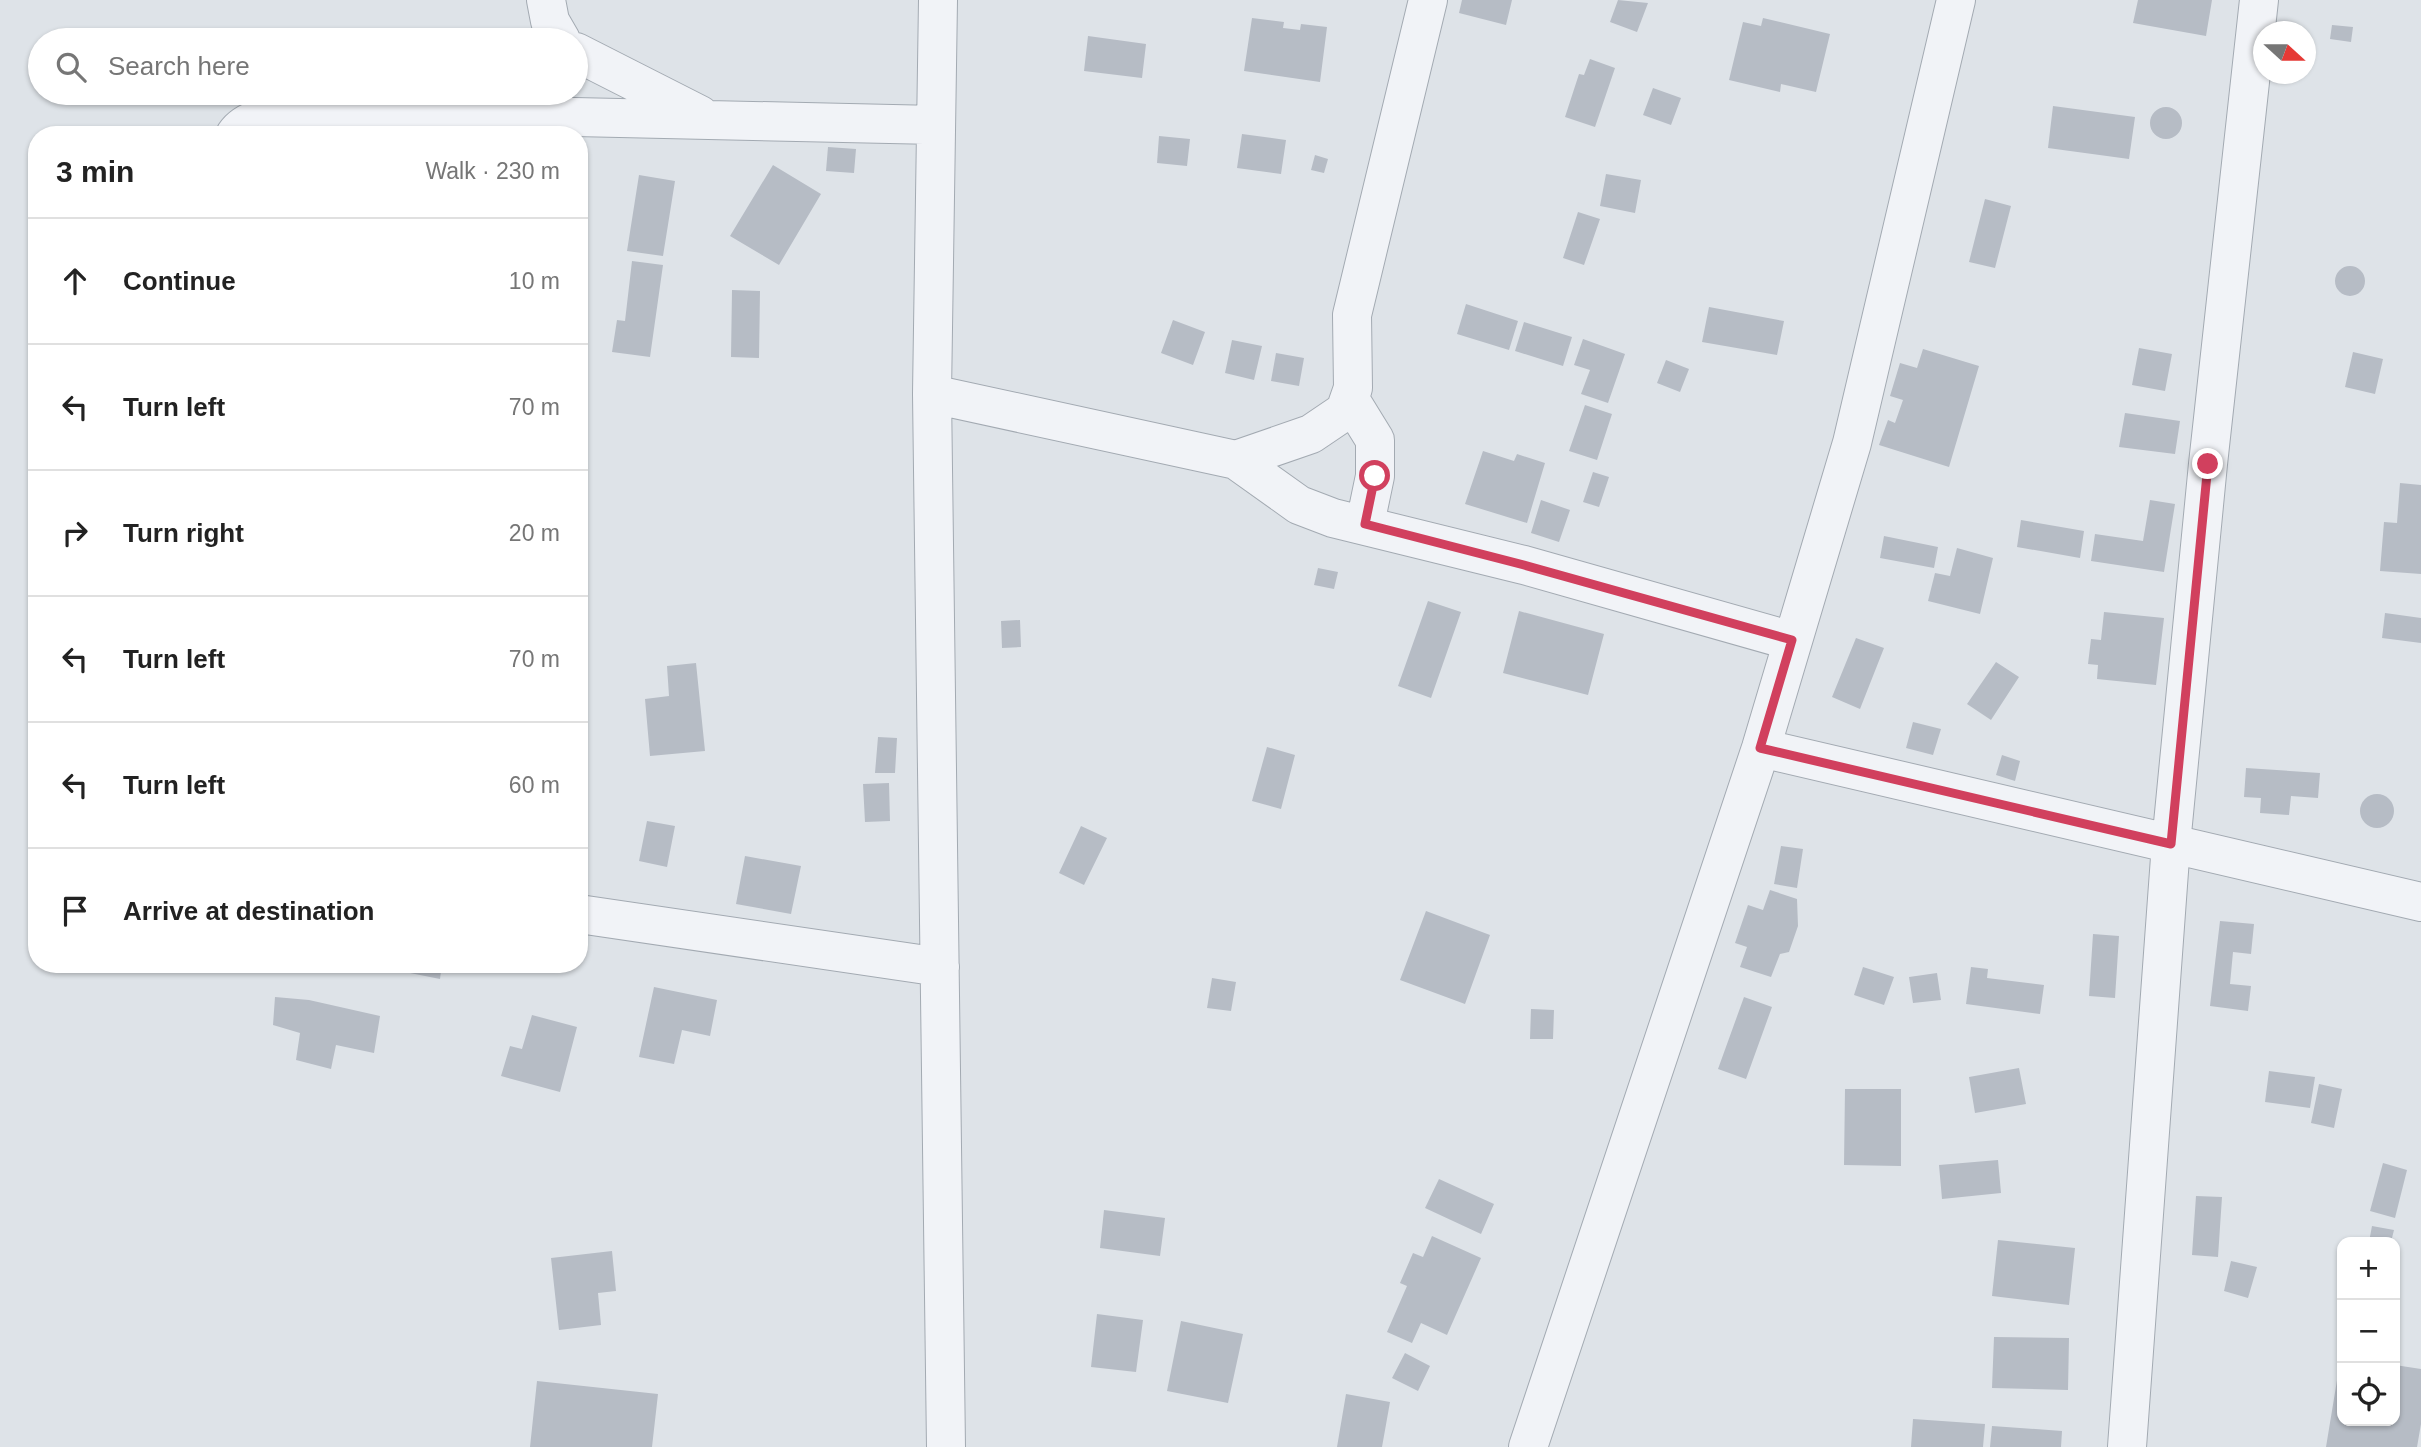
<!DOCTYPE html>
<meta charset="utf-8">
<style>
body{margin:0;font-family:Helvetica,sans-serif;background:#f2f2f2;color:#222}
.controls{position:absolute;right:21px;bottom:21px;display:grid;overflow:hidden;border-radius:14px;box-shadow:0 2px 5px #0004}
.controls button{width:63px;height:63px;display:grid;place-items:center;padding:0;border:0;border-bottom:2px solid #e0e0e0;background:#fff;color:#222;font:35px sans-serif}
.compass{position:absolute;left:2253px;top:21px;width:63px;height:63px;border-radius:50%;background:#fff;box-shadow:0 2px 5px #0004;rotate:111deg}
.stop{position:absolute;width:21px;height:21px;margin:-16px;border:5px solid #d1405e;border-radius:50%;background:#fff}
.stop.end{background:#d1405e;border-color:#fff;box-shadow:0 2px 7px #0008}
.list{margin:0;padding:0;list-style:none}
h2{display:flex;justify-content:space-between;align-items:center;height:91px;margin:0;padding:0 28px;font-size:30px}
h2 small{font-size:23px;font-weight:400;color:#767676}
.list li{display:grid;grid-template-columns:46px 1fr auto;gap:21px;align-items:center;box-sizing:border-box;height:126px;padding:0 28px;border-top:2px solid #e0e0e0}
.list b{display:block;font-size:26px;white-space:nowrap}
.list em{font-size:23px;font-style:normal;color:#767676}
.icon{flex:none;width:38px;height:38px;fill:none;stroke:currentColor;stroke-width:2;stroke-linecap:round;stroke-linejoin:round}
.map{position:relative;flex:none;width:2421px;height:1447px;overflow:hidden}
.search{position:absolute;background:#fff;box-shadow:0 2px 5px #0004;left:28px;top:28px;width:560px;height:77px;display:flex;align-items:center;gap:18px;box-sizing:border-box;padding:0 24px;border-radius:38px;color:#767676;font-size:26px}
.panel{position:absolute;background:#fff;box-shadow:0 2px 5px #0004;left:28px;top:126px;width:560px;height:847px;border-radius:28px}
.map>svg:first-child{display:block}
</style>
<div class="map">
<svg width="2421" height="1447" viewBox="0 0 2421 1447">
<rect width="100%" height="100%" fill="#dee3e8"/>
<path fill="#b6bcc5" d="M1462 0H1512L1506 25 1459 13Z
M1618 0 1648 3 1637 32 1610 22Z
M2138 0H2212L2206 36 2133 23Z
M1252 18 1284 22 1283 28 1300 30 1301 24 1327 27 1320 82 1244 71Z
M1763 18 1830 34 1816 92 1781 84 1780 92 1729 80 1743 22 1761 26Z
M2332 25 2353 27 2351 42 2330 39Z
M1088 36 1146 44 1142 78 1084 71Z
M1590 59 1615 68 1595 127 1565 117 1579 74 1584 75Z
M1653 88 1681 98 1671 125 1643 115Z
M2053 106 2135 117 2129 159 2048 148Z
M2150 123a16 16 0 1 1 32 0a16 16 0 1 1-32 0Z
M1242 134 1286 140 1281 174 1237 168Z
M1159 136 1190 139 1187 166 1157 163Z
M828 147 856 149 854 173 826 171Z
M1315 155 1328 159 1324 173 1311 170Z
M773 165 821 194 779 265 730 236Z
M1606 174 1641 180 1635 213 1600 206Z
M639 175 675 181 663 256 627 251Z
M1985 199 2011 206 1995 268 1969 262Z
M1578 212 1600 219 1584 265 1563 258Z
M632 261 663 265 650 357 612 352 617 320 625 321Z
M2335 281a15 15 0 1 1 30 0a15 15 0 1 1-30 0Z
M732 290 760 291 759 358 731 357Z
M1466 304 1518 321 1509 350 1457 334Z
M1709 307 1784 321 1777 355 1702 342Z
M1173 320 1205 332 1193 365 1161 353Z
M1524 322 1572 337 1563 366 1515 351Z
M1583 339 1625 354 1608 403 1581 394 1590 370 1574 365Z
M1232 340 1262 346 1254 380 1225 373Z
M2139 348 2172 354 2165 391 2132 385Z
M1923 349 1979 366 1949 467 1879 445 1888 420 1895 423 1903 400 1890 396 1900 363 1917 368Z
M2353 352 2383 359 2375 394 2345 387Z
M1276 353 1304 358 1299 386 1271 381Z
M1666 360 1689 369 1680 392 1657 383Z
M1585 405 1612 414 1597 460 1569 451Z
M2125 413 2180 421 2175 454 2119 447Z
M1483 451 1514 461 1517 454 1545 463 1527 523 1465 504Z
M1593 472 1609 477 1599 507 1583 502Z
M2400 483 2421 485V574L2380 571 2384 522 2397 523Z
M1541 500 1570 510 1559 542 1531 533Z
M2150 500 2175 504 2164 572 2091 561 2095 534 2143 541Z
M2021 520 2084 531 2080 558 2017 547Z
M1884 536 1938 547 1934 568 1880 558Z
M1957 548 1993 558 1980 614 1928 601 1935 573 1950 576Z
M1318 568 1338 572 1334 589 1314 585Z
M1428 601 1461 612 1431 698 1398 686Z
M1519 611 1604 634 1588 695 1503 673Z
M2104 612 2164 618 2156 685 2097 679 2098 665 2088 664 2091 639 2101 640Z
M2385 613 2421 618V643L2382 638Z
M1020 620 1021 647 1002 648 1001 621Z
M1856 638 1884 648 1860 709 1832 697Z
M1996 662 2019 677 1991 720 1967 704Z
M696 663 705 751 650 756 645 699 669 696 667 666Z
M1913 722 1941 729 1933 755 1906 748Z
M878 737 897 738 895 773H875Z
M1267 747 1295 755 1281 809 1252 801Z
M2002 755 2020 761 2015 781 1996 775Z
M2246 768 2320 773 2318 798 2291 796 2289 815 2260 813 2261 798 2244 797Z
M889 783 890 821 865 822 863 784Z
M2360 811a17 17 0 1 1 34 0a17 17 0 1 1-34 0Z
M647 821 675 826 667 867 639 861Z
M1081 826 1107 838 1084 885 1059 873Z
M1781 846 1803 849 1797 888 1774 884Z
M745 856 801 866 791 914 736 904Z
M1770 890 1797 899 1798 926 1789 952 1780 954 1771 977 1740 967 1747 947 1735 943 1748 905 1763 910Z
M1426 911 1490 935 1465 1004 1400 980Z
M2220 921 2254 924 2251 954 2233 952 2230 984 2251 986 2248 1011 2210 1006Z
M2093 934 2119 936 2115 998 2089 996Z
M385 964H442L440 979 385 968Z
M1863 967 1894 977 1884 1005 1854 995Z
M1971 967 1988 969 1987 978 2044 985 2040 1014 1966 1004Z
M1937 973 1941 1000 1913 1003 1909 977Z
M1212 978 1236 982 1231 1011 1207 1008Z
M654 987 717 1000 710 1036 682 1030 674 1064 639 1057Z
M275 997 309 1000 380 1016 374 1053 336 1045 331 1069 296 1060 300 1033 273 1025Z
M1744 997 1772 1007 1746 1079 1718 1069Z
M1531 1009 1554 1010 1553 1039H1530Z
M532 1015 577 1027 560 1092 501 1076 510 1046 522 1049Z
M2019 1068 2026 1104 1975 1113 1969 1077Z
M2269 1071 2315 1077 2310 1108 2265 1102Z
M2319 1084 2342 1089 2334 1128 2311 1123Z
M1845 1089H1901V1166L1844 1165Z
M1998 1160 2001 1193 1942 1199 1939 1165Z
M2383 1163 2407 1170 2395 1218 2370 1211Z
M1439 1179 1494 1204 1481 1234 1425 1208Z
M2196 1196 2222 1197 2218 1257 2192 1255Z
M1104 1210 1165 1218 1160 1256 1100 1248Z
M2372 1226 2394 1230 2391 1242H2369Z
M1432 1236 1481 1258 1447 1335 1421 1323 1412 1343 1387 1332 1407 1286 1400 1283 1413 1253 1423 1257Z
M1998 1240 2075 1248 2069 1305 1992 1296Z
M612 1251 616 1291 598 1293 601 1325 559 1330 551 1258Z
M2231 1261 2257 1267 2248 1298 2224 1291Z
M1097 1314 1143 1320 1136 1372 1091 1367Z
M1181 1321 1243 1334 1228 1403 1167 1391Z
M1994 1337 2069 1338 2068 1390 1992 1388Z
M1405 1353 1430 1366 1418 1391 1392 1378Z
M2341 1356 2342 1421H2395V1365L2421 1369V1424L2417 1447H2326Z
M537 1381 658 1394 652 1447H530Z
M1346 1394 1390 1402 1382 1447H1337Z
M1913 1419 1985 1424 1983 1447H1911Z
M1992 1426 2062 1431 2061 1447H1990Z"/>
<g fill="none" stroke-linecap="round" stroke-linejoin="round">
<defs>
<path id="street" d="M546 0 550 21 561 40
M938 0 932 394 946 1447
M576 52 700 115
M235 135C254 106 320 113 352 112L936 125
M932 394 1236 460 1311 434 1345 411 1353 388 1352 315 1428 0
M1351 401 1375 440V476L1365 524
M1236 460 1299 505 1333 518 1524 565 1792 641
M1761 748 2421 902
M579 914 940 967
M1528 1447 1761 748 1852 443 1956 0
M2127 1447 2171 844 2208 464 2259 0"/>
</defs>
<use href="#street" stroke="#a3aab2" stroke-width="40"/>
<use href="#street" stroke="#f1f3f7" stroke-width="38"/>
</g>
<g fill="none" stroke-linecap="round" stroke-linejoin="round">
<path stroke="#d1405e" stroke-width="9" d="M1375 476 1365 524 1524 565 1792 640 1760 748 2171 844 2208 464"/>
</g>
</svg>
<div class="controls">
<button>+</button>
<button>−</button>
<button><svg class="icon" aria-label="locate" viewBox="0 0 24 24"><circle cx="12" cy="12" r="6"/><path d="M12 2v4M12 18v4M2 12h4M18 12h4"/></svg></button>
</div>
<svg class="compass" viewBox="-18 -18 36 36"><path d="M0-13l5 13h-10z" fill="#e53935"/><path d="M0 13l5-13h-10z" fill="#767676"/></svg>
<div class="stop" style="left:1375px;top:476px"></div>
<div class="stop end" style="left:2208px;top:464px"></div>
<div class="search"><svg class="icon" aria-label="search" viewBox="0 0 24 24"><circle cx="10" cy="10" r="6"/><path d="M15 15l6 6"/></svg>Search here</div>
<section class="panel">
<h2>3 min<small>Walk · 230 m</small></h2>
<ul class="list">
<li><svg class="icon" aria-label="ahead" viewBox="0 0 24 24"><path d="M12 20V5M6 11l6-6 6 6"/></svg><div><b>Continue</b></div><em>10 m</em></li>
<li><svg class="icon" aria-label="left" viewBox="0 0 24 24"><path d="M17 20v-9H6M10 6l-5 5 5 5"/></svg><div><b>Turn left</b></div><em>70 m</em></li>
<li><svg class="icon" aria-label="right" viewBox="0 0 24 24"><path d="M7 20v-9h11M14 6l5 5-5 5"/></svg><div><b>Turn right</b></div><em>20 m</em></li>
<li><svg class="icon" aria-label="left" viewBox="0 0 24 24"><path d="M17 20v-9H6M10 6l-5 5 5 5"/></svg><div><b>Turn left</b></div><em>70 m</em></li>
<li><svg class="icon" aria-label="left" viewBox="0 0 24 24"><path d="M17 20v-9H6M10 6l-5 5 5 5"/></svg><div><b>Turn left</b></div><em>60 m</em></li>
<li><svg class="icon" aria-label="arrive" viewBox="0 0 24 24"><path d="M6 21V4h12l-3 4 3 4H6"/></svg><div><b>Arrive at destination</b></div></li>
</ul>
</section>
</div>
